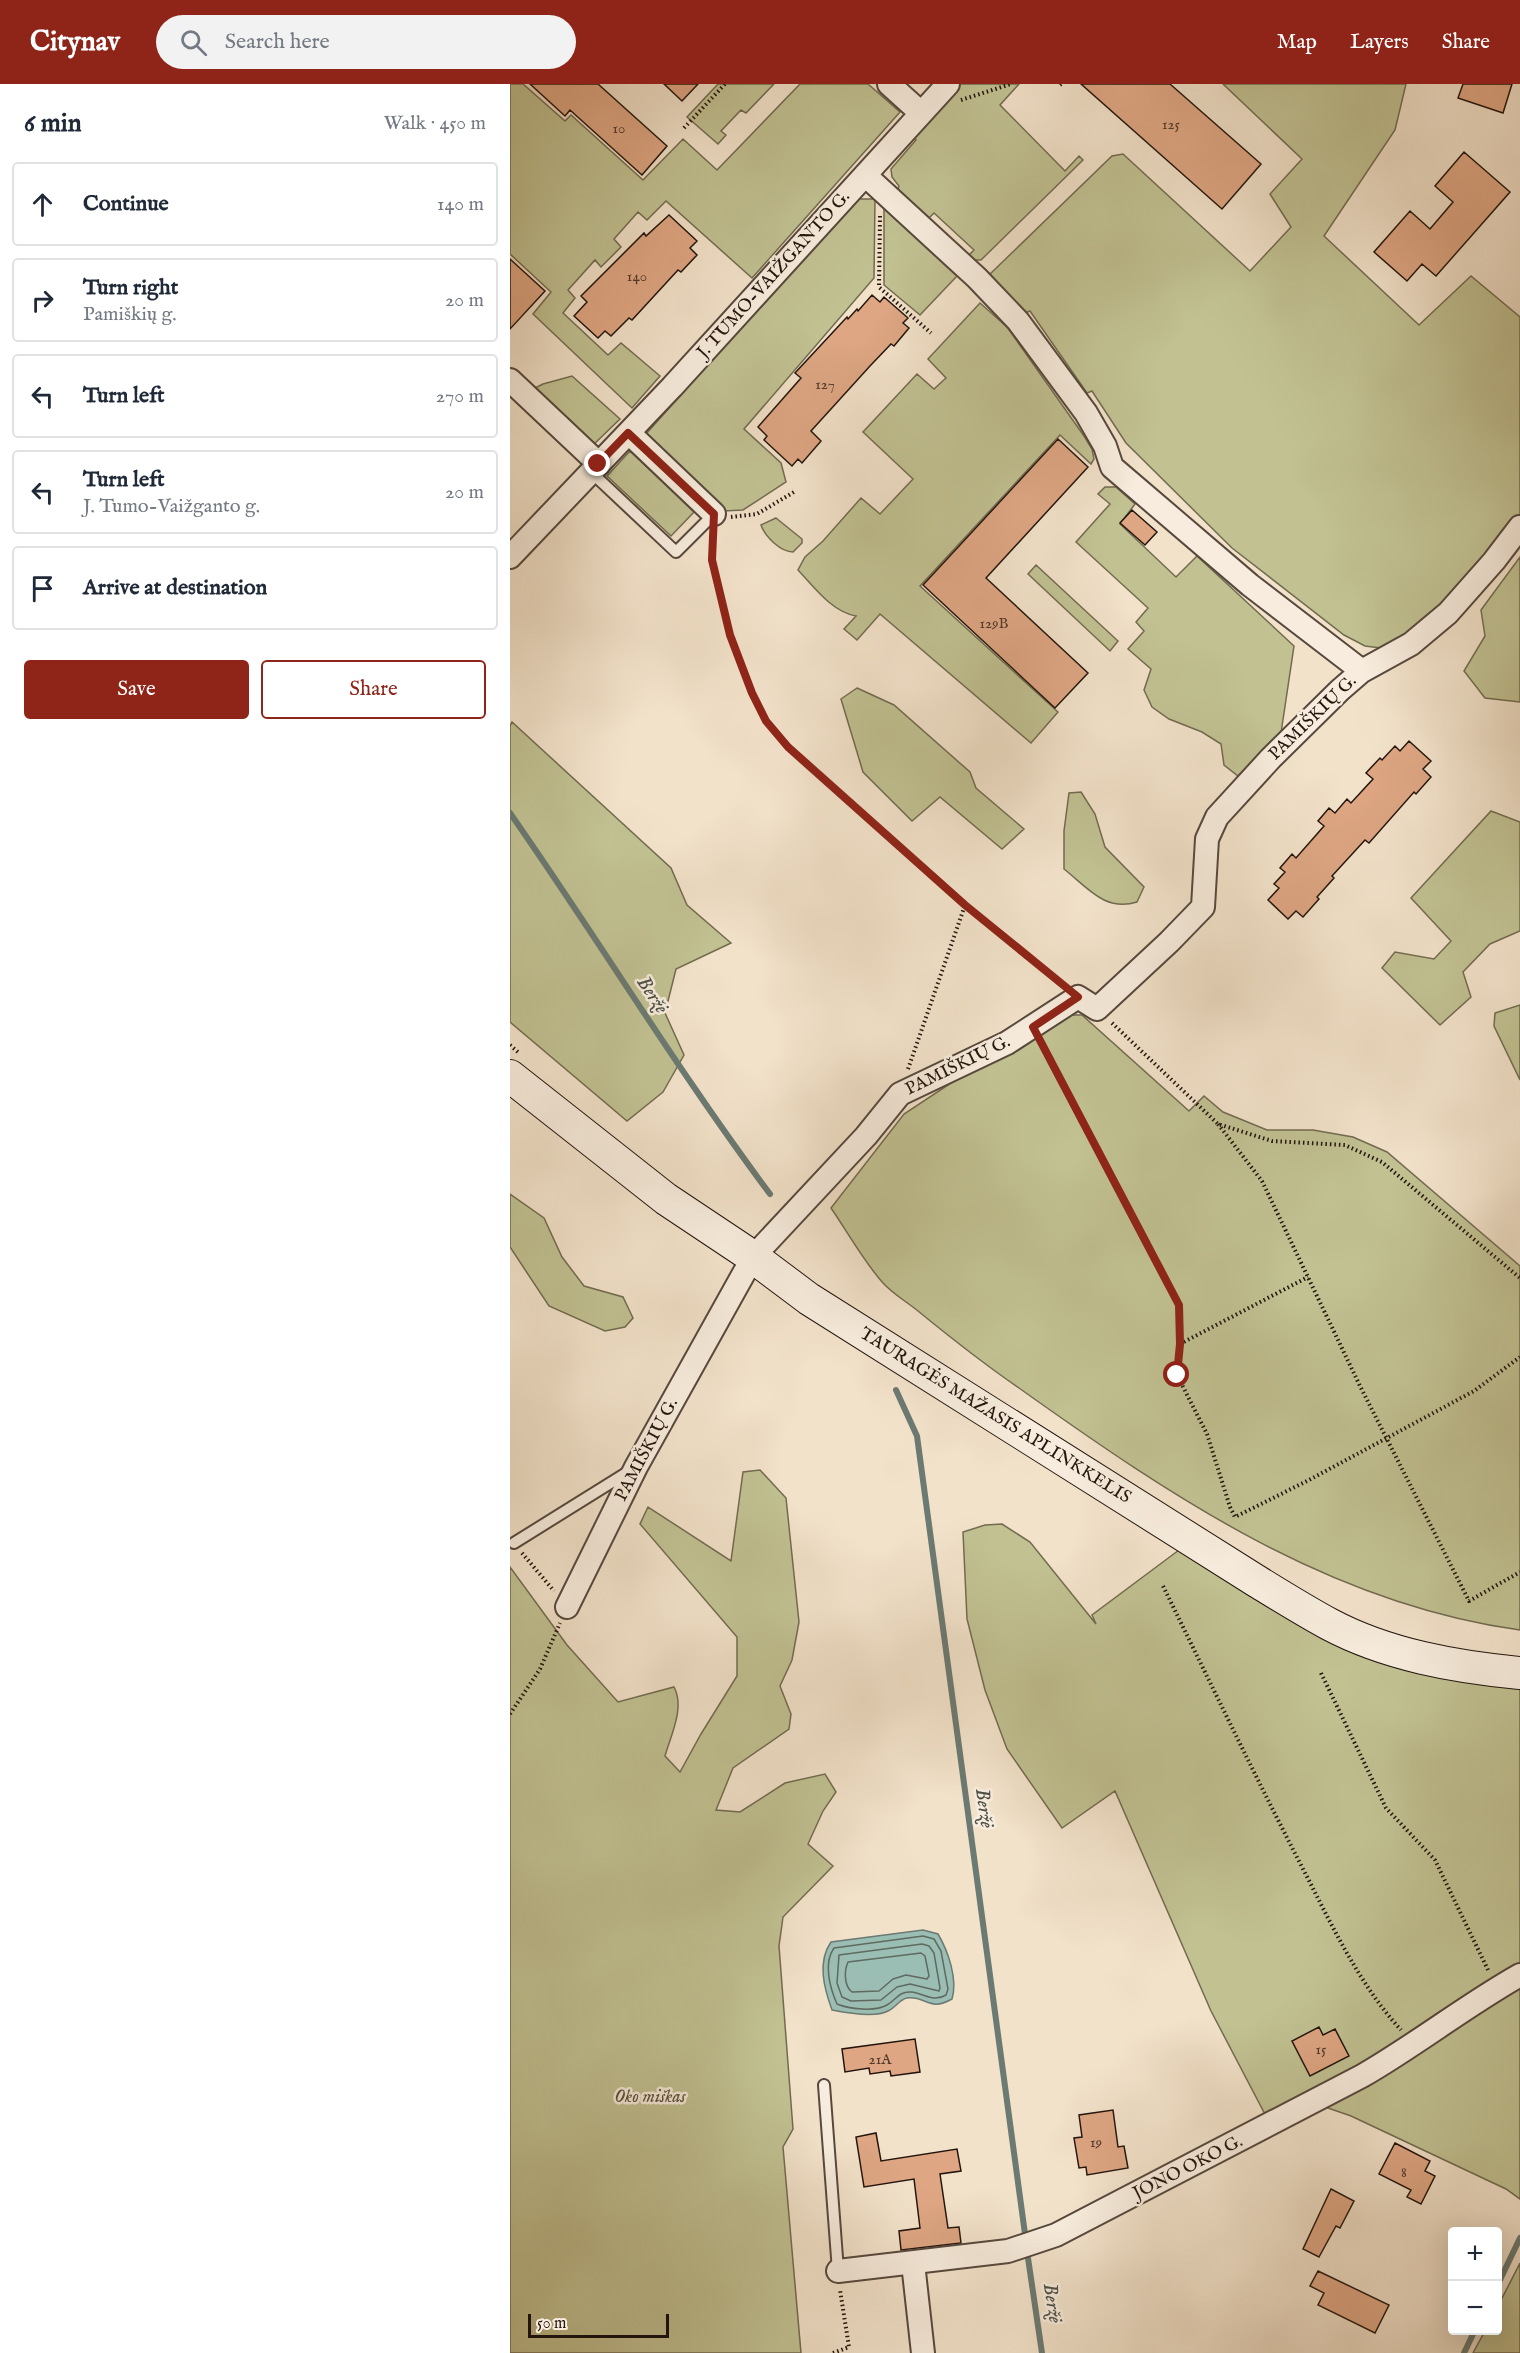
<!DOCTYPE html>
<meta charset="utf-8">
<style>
body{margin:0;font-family:"IM FELL English",serif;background:#f2f2f3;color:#1f2937}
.controls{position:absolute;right:18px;bottom:18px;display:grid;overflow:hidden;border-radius:6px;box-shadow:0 6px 24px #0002}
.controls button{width:54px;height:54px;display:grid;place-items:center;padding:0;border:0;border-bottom:2px solid #e0e1e3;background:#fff;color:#1f2937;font:30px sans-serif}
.scale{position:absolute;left:18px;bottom:15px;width:141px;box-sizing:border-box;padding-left:6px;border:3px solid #23150e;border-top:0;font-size:16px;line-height:21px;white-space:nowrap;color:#23150e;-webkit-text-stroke:4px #f7ecdd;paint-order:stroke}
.stop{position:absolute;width:18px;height:18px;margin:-14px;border:4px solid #8f2418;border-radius:50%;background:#fff}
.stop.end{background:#8f2418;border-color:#fff;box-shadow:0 2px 6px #0008}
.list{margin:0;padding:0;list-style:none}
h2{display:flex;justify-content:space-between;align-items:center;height:78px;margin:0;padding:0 24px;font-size:26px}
h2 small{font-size:20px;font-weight:400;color:#747a83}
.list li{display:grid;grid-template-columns:39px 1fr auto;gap:18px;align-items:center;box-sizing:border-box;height:84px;margin:0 12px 12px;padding:0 12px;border:2px solid #e0e1e3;border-radius:6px}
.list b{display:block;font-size:22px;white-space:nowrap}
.list p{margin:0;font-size:20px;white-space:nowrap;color:#747a83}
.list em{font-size:20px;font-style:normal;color:#747a83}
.actions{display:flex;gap:12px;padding:18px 24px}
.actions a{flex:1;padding:14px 0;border:2px solid #8f2418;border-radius:6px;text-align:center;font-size:21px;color:#8f2418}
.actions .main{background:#8f2418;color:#fff}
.icon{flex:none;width:33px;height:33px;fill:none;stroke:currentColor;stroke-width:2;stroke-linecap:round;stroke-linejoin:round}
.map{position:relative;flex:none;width:1010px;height:2269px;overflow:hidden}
header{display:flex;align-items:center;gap:36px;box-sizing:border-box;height:84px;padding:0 30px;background:#8f2418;color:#fff}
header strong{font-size:28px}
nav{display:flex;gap:33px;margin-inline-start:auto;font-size:21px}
.search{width:420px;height:54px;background:#f2f2f3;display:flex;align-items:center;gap:15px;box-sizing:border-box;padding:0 21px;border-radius:33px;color:#747a83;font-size:22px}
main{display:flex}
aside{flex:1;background:#fff}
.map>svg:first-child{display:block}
</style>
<header>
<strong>Citynav</strong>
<div class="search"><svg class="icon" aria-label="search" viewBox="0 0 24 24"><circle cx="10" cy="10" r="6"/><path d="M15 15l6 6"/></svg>Search here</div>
<nav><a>Map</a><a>Layers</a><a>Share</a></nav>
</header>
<main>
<aside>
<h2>6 min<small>Walk · 450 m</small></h2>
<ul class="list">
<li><svg class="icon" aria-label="ahead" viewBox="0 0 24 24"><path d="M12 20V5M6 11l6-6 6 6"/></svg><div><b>Continue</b></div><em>140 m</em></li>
<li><svg class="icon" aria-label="right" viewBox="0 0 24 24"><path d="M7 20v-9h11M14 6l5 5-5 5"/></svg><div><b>Turn right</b><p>Pamiškių g.</p></div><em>20 m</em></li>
<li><svg class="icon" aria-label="left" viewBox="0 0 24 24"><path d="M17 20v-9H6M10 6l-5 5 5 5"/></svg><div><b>Turn left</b></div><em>270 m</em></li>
<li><svg class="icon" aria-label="left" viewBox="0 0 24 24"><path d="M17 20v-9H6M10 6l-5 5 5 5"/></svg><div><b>Turn left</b><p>J. Tumo-Vaižganto g.</p></div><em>20 m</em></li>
<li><svg class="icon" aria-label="arrive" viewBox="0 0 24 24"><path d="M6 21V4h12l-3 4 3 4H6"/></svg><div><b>Arrive at destination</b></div></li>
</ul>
<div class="actions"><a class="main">Save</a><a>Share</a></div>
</aside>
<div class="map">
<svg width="1010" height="2269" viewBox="0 0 1010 2269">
<rect width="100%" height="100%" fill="#f2e2ca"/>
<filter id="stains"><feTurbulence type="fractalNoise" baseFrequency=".00333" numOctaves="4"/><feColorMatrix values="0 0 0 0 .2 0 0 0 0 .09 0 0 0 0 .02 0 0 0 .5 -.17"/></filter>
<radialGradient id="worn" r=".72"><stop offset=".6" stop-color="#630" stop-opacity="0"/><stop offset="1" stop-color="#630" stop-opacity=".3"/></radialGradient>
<path fill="#c1c192" stroke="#726b50" stroke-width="1.5" d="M0 0H13L55 37 61 31 133 96 173 55 207 86 290 0H358L390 28 242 194 156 117 137 136 128 128 104 155 111 163 91 183 85 176 58 206 65 214 53 229 98 271 111 259 150 292 122 324 23 230 41 208 0 170Z
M208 0H264L236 29 231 26 211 47 216 51 208 60 177 33Z
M450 0H509L490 21 555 87 569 72 573 76 471 176H463L458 172 464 166 424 129 418 135 387 107 389 102 382 93 381 85 406 56 403 52Z
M713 0H896L885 46 814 152 909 241 961 192 1010 233V436L954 506 878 565 855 562 834 551 722 464 616 359 582 307 577 309 520 227 512 230 479 191 602 72 613 70 740 187 781 143 760 110 792 75Z
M345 115H365L364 194 234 345 271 379 276 398 233 426 213 427 136 350Z
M374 123 447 192 410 231 374 201Z
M470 219 497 243 574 352 582 365 584 375 581 380 550 351 410 502 548 628 521 659 370 530 347 556 334 545 346 532C322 528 304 503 288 486L295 473 313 457 351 414 370 430 403 395 353 348 407 290 424 305 436 294 418 275Z
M62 292 110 335 81 363 19 307 33 300Z
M120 367 184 428 161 452 97 392Z
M595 403H606L625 420 610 440 666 493 687 472 784 562 771 649 728 692 714 681 711 660 692 648 659 635 642 623 634 606 641 585 618 565 634 547 626 538 638 524 566 458 600 420 588 410Z
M266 434 292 455V459L283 468C271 468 255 453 251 441Z
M1010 473V618L975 614 954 587 975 552 971 526Z
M526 481 608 557 600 567 518 490Z
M347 604 384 621 460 688 466 704 514 745 492 765 430 713 402 737 353 688 331 615Z
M2 638 161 784 177 821 221 859 166 885 155 929 174 971 153 1008 117 1037 0 938V642Z
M571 708 585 730 595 763 634 803 627 818C595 828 578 804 554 785V747L559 709Z
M981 727 1010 738V847L980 860 953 888 961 913 930 941 872 884 885 868 924 875 941 857 901 814Z
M1010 921V996L984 942 985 929Z
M559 931H572L679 1027 694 1012 713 1028 757 1046H803L843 1053 877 1068 1010 1182V1546C820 1520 662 1413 509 1304 474 1280 441 1254 408 1227 397 1218 383 1210 373 1199 354 1178 337 1147 321 1124L394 1030 447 995 514 962Z
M0 1110 34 1134 52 1173 74 1202 113 1213 123 1234 115 1243 95 1247 39 1222 0 1163Z
M250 1386 276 1414 289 1538 282 1576 270 1602 281 1630 279 1645 223 1684 206 1726 230 1728 275 1699 315 1690 326 1708 313 1727 298 1760 323 1782 273 1833 269 1862 283 2045 273 2063 291 2269H0V1483L57 1561 108 1618 164 1603C175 1623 161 1651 155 1672L170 1688 191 1650 227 1592V1553L130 1440 138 1423 221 1477 233 1388Z
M492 1440 520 1458 586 1540 582 1531 669 1466 1010 1603V2115L996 2105 841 2032 795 2016 758 2036 701 1927 605 1707 552 1744 497 1665 475 1606 457 1535 453 1448 475 1441Z
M1010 2179V2269H963L975 2247 988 2246V2222Z"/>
<path fill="#9bbeb4" stroke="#6b7a72" stroke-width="1.5" d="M413 1846 428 1850C438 1867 448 1895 442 1915 419 1928 417 1912 397 1914 390 1915 385 1924 378 1927 365 1934 337 1929 322 1926 314 1904 307 1878 321 1858Z"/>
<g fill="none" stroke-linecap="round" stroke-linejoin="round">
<path stroke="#5f6a61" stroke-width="1.5" d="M413 1852 424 1855 431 1867 438 1905 436 1911C423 1919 414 1909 401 1908 389 1907 386 1916 377 1921 365 1928 339 1925 327 1920 320 1904 313 1879 324 1864Z
M412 1860 419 1862 424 1869 430 1904 429 1907 400 1900 387 1903 371 1916 341 1917 332 1913 327 1899 329 1871Z
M411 1869 415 1872 419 1892 417 1895 396 1891 383 1895 369 1907 342 1908C334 1902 334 1887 338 1878Z"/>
<path stroke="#6b7a72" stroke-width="6" d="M0 729C88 855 168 987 260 1110
M386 1306 407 1352 515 2150
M518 2174 532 2269
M988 2200 1010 2154
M954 2269 965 2246"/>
</g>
<path fill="#dea683" stroke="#23150e" stroke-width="1.5" d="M20 0H88L157 62 132 91 60 26 55 32Z
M154 0H188L172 17Z
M571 0H660L751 80 712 125Z
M953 0H1002L993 29 948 14Z
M954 68 1000 108 926 192 912 180 897 197 864 168 900 127 920 145 943 118 925 102Z
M159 131 187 157 180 164 187 171 171 188 168 186 122 236 119 234 101 252 95 247 88 254 64 232 77 218 71 212 134 149 136 152Z
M0 175 35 207 0 245Z
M362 211 370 218 374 213 398 234 393 239 399 244 384 262 381 260 360 282 301 347 311 357 292 379 288 375 282 382 254 356 257 352 248 343 291 294 285 289 337 233 338 235 347 225 348 227Z
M548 355 578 383 476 494 578 589 545 624 413 501Z
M622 426 647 448 635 461 610 439Z
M899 657 921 677 913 685 921 693 906 710 904 708 859 759 855 756 822 792 824 794 807 813 809 815 793 833 786 827 778 835 758 816 769 804 764 800 775 788 770 784 782 770 786 774 814 742 808 737 819 724 825 729 837 715 841 719 863 695 856 689 870 674 872 676 885 662 890 667Z
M809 1943 813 1951 825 1945 839 1972 800 1992 782 1957Z
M405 1955 410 1988 381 1992 380 1987 360 1990 359 1984 335 1988 332 1965Z
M603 2026 608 2063 614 2062 618 2084 577 2091 576 2083 569 2084 564 2054 572 2053 569 2031Z
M366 2049 371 2077 447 2065 451 2087 430 2090 438 2144 449 2143 451 2159 391 2166 389 2147 410 2144 404 2095 354 2103 346 2053Z
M885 2059 920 2077 915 2087 925 2092 911 2120 897 2113 901 2106 869 2090Z
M821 2105 844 2117 830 2144 826 2142 809 2173 793 2165Z
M808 2187 879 2221 865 2249 808 2221 814 2209 800 2202Z"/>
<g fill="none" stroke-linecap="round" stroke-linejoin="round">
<defs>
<path id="lane" d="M81 388 166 468 204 430
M4 1459 118 1388
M314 2001 328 2187"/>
<path id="street" d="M379 0 411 29
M355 91 467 194 508 237 576 329 595 362 602 383 740 501 852 587
M0 296 89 380
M119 349 204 430
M0 473 162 303 438 0
M57 1523 126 1383 243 1173 356 1052 390 1010 497 959 568 913 587 925 659 858 693 823 697 755 707 733 761 674 830 606 852 587 901 560 938 529 984 477 1010 443
M403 2179 413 2269
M328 2187 498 2167 546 2151 852 1992C906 1961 955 1922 1010 1891"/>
<path id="secondary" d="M0 992 156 1115 243 1173 299 1215 748 1498C771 1512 795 1527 819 1540 877 1571 946 1583 1010 1589"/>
</defs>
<use href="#lane" stroke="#57483d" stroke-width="14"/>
<use href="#street" stroke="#57483d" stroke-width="26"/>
<use href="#secondary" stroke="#23150e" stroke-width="34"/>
<path stroke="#23150e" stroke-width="4" stroke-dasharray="1.5 3" stroke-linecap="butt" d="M550 1 551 0
M451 16 501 0
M174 44 215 0
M370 132 369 203 421 249
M221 433 247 430 284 408
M203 452 202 476 220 551 242 609 256 637 278 663 455 821 554 901
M602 939 708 1040 762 1057 835 1061 872 1078 1010 1194
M532 959 669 1221 670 1260 667 1291 697 1350 720 1423 725 1433 799 1396 964 1307 1010 1273
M0 961 9 969
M398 985 455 821
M708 1040 752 1097 850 1302 959 1517 1010 1488
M670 1260 798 1193
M12 1469 44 1507
M653 1502C699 1596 744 1690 792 1783 821 1839 848 1899 891 1946
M811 1589 876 1724 925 1776 978 1886
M0 1630 30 1585 50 1539
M323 2269 339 2263 330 2206"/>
<use href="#lane" stroke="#f7ecdd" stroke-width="10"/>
<use href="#street" stroke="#f7ecdd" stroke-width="22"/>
<use href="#secondary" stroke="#f7ecdd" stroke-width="32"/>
</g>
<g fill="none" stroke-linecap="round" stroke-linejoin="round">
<path stroke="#8f2418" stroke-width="8" d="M88 380 118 349 204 430 202 476 220 551 242 609 256 637 278 663 455 821 568 913 523 943 669 1221 670 1260 667 1291"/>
</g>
<g text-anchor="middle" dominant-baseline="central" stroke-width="5" stroke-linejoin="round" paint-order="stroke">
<g font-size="15" fill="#52392b">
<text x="661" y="40">125</text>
<text x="109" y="44">10</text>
<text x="127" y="192">140</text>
<text x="315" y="300">127</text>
<text x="484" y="539">129B</text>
<text x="811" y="1965">15</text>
<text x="370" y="1975">21A</text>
<text x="586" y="2058">19</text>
<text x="894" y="2088">8</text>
</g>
<g font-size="18" fill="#23150e" stroke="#f7ecdd">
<text transform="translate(264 191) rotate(-48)">J. TUMO-VAIŽGANTO G.</text>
<text transform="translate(803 634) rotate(-44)">PAMIŠKIŲ G.</text>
<text transform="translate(448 982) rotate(-26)">PAMIŠKIŲ G.</text>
<text transform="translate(485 1332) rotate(32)">TAURAGĖS MAŽASIS APLINKKELIS</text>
<text transform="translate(137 1366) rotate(-62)">PAMIŠKIŲ G.</text>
<text transform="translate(678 2084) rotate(-27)">JONO OKO G.</text>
</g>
<g font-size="18" font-style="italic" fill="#5a513c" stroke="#f7ecdd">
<text x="140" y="2013">Oko miškas</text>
</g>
<g font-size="20" font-style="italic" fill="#4d5048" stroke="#f7ecdd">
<text transform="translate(142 911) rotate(56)">Beržė</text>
<text transform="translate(474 1724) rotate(82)">Beržė</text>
<text transform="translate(542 2219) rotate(81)">Beržė</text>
</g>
</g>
<rect width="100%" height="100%" filter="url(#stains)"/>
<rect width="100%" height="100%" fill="url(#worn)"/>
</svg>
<div class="controls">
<button>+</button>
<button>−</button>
</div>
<div class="scale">50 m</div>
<div class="stop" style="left:667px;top:1291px"></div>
<div class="stop end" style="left:88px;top:380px"></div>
</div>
</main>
